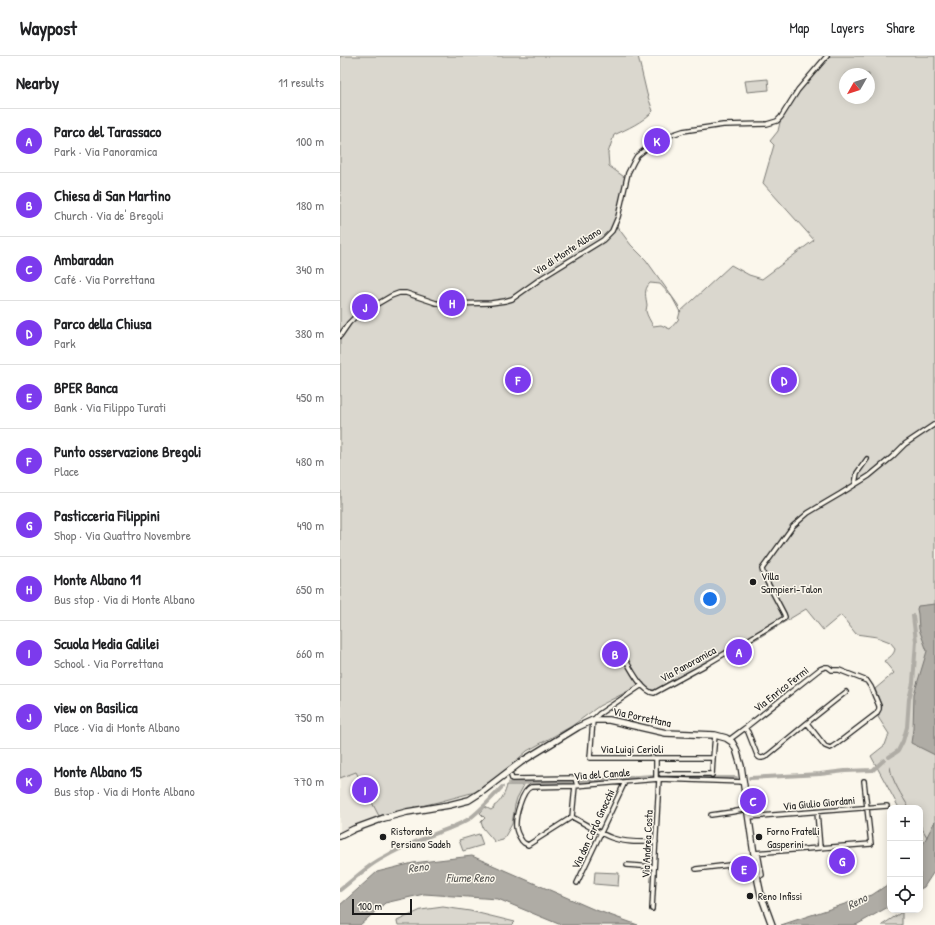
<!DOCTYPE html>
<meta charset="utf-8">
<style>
body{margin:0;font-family:"Patrick Hand",sans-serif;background:#f6f6f6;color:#202124}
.controls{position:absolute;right:12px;bottom:12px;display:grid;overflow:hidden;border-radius:8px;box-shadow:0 2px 10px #0003}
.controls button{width:36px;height:36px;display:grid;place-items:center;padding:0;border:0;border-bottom:1px solid #e0e0e0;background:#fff;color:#202124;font:20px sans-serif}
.compass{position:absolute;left:499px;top:12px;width:36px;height:36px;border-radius:50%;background:#fff;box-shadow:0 2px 10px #0003;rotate:231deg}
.scale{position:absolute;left:12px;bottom:10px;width:60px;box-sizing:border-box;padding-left:4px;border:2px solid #1c1c1c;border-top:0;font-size:11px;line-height:14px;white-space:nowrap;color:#1c1c1c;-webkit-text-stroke:3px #fbf7ec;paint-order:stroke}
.you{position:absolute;left:370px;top:543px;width:14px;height:14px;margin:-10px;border:3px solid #fff;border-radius:50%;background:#1a73e8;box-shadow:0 0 0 6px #1a73e833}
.badge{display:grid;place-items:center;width:26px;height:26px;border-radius:50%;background:#7c3aed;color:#fff;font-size:13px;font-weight:700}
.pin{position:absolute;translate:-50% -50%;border:2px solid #fff;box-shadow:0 1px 4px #0006}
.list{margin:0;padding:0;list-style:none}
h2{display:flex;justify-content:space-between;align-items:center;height:52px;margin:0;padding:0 16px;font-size:17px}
h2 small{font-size:13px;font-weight:400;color:#757577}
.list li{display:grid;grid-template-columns:26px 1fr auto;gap:12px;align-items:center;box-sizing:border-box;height:64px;padding:0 16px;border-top:1px solid #e0e0e0}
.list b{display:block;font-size:15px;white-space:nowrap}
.list p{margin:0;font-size:13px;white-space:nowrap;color:#757577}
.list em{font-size:13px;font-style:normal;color:#757577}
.icon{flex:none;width:22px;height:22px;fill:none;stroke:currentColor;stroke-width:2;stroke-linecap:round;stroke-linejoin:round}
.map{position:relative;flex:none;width:595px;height:869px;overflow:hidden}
header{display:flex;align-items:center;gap:24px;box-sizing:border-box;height:56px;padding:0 20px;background:#fff;border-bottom:1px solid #e0e0e0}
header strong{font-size:19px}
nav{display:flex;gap:22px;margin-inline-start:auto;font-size:14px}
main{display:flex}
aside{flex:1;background:#fff}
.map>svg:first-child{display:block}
</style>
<header>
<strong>Waypost</strong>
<nav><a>Map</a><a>Layers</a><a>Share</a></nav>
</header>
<main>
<aside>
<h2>Nearby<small>11 results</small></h2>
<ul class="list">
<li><span class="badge">A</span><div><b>Parco del Tarassaco</b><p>Park · Via Panoramica</p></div><em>100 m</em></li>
<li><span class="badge">B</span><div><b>Chiesa di San Martino</b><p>Church · Via de' Bregoli</p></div><em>180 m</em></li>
<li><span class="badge">C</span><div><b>Ambaradan</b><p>Café · Via Porrettana</p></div><em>340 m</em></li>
<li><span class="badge">D</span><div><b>Parco della Chiusa</b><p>Park</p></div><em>380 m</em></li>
<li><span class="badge">E</span><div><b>BPER Banca</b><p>Bank · Via Filippo Turati</p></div><em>450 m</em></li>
<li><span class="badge">F</span><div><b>Punto osservazione Bregoli</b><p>Place</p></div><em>480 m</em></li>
<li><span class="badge">G</span><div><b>Pasticceria Filippini</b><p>Shop · Via Quattro Novembre</p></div><em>490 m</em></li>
<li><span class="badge">H</span><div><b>Monte Albano 11</b><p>Bus stop · Via di Monte Albano</p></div><em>650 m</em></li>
<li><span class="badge">I</span><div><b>Scuola Media Galilei</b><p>School · Via Porrettana</p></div><em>660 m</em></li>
<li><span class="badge">J</span><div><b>view on Basilica</b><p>Place · Via di Monte Albano</p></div><em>750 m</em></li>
<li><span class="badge">K</span><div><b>Monte Albano 15</b><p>Bus stop · Via di Monte Albano</p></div><em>770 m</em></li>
</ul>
</aside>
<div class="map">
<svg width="595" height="869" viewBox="0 0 595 869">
<rect width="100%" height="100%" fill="#fbf7ec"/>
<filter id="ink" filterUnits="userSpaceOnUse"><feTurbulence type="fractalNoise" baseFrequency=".025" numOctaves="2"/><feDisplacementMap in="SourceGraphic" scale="8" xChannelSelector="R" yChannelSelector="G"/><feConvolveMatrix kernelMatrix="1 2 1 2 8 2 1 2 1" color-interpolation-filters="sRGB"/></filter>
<g filter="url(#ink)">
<path fill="#eae6dc" d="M27 693 64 757 0 780V711Z"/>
<path fill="#dad7ce" stroke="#7b7a75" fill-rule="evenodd" d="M0 0H298L307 38 313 55C303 66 287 73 274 79L268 97 269 110 287 123 276 169 291 189 306 204 338 249 340 256 391 209 409 219 422 223 474 184 423 127 434 89 430 85 438 75 441 62 448 52 472 18 490 0H595V802L580 791V752H559L531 700 545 689 549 678 538 661 542 651 535 633 554 617 544 605C549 602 555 598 555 592L550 586 537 581 516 578 501 559 483 574 466 553 418 582 403 590 407 596 396 603 391 596 313 636 305 629 302 628 259 650 232 670 187 695 161 718 135 736 98 746 39 760 16 716 0 722ZM505 18H529V42H505ZM310 227 320 228 332 241 340 256 338 264 330 273 321 269 313 270C311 266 307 260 306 255 306 253 307 251 307 249 306 241 303 234 310 227Z
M428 23 429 34 407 36 405 25Z
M167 729H184L177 742 175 749 172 768 163 784 155 786 143 772 141 766 145 762 140 757 145 751 151 754 154 752V750C160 747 166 736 167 729Z
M139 778 143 789 123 795 119 784Z
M255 816 279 817 278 830 254 828Z
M103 851 130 855 175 866 172 869H58L57 865 81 854Z
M562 856V869H542Z"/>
<path fill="#afaca5" stroke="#74726e" d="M595 548V699L571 687 573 673 574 638 587 595 579 573 578 558 577 553 578 550Z
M595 765V814L584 831 580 833V794Z
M132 800 253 853 298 869H221L158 843 84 838 45 847 20 869H0V849L37 816 73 807Z
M550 827V850L516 869H441L532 839Z"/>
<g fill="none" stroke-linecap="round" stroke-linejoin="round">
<path stroke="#74726e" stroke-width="1" d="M550 711C552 726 562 739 569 752
M580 769 587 781"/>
<path stroke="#afaca5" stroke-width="4" d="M549 701 558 695 563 685 567 671 569 643 573 627 576 585 573 560
M319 720 369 722
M376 722H396
M410 722 480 718 505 715 533 714 544 704
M240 725 312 720
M170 727 231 726
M0 834C13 824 25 812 39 804 56 794 74 786 92 779 105 774 117 770 129 763 141 754 152 742 162 731"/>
<defs>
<path id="street" d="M0 280 9 267 15 261 51 240 59 237H66L96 247 104 248 151 247 165 245 172 243 203 221 263 184 272 175 278 161 288 117 294 105 297 100 312 88 328 80 343 75 383 69 427 68 437 65 441 61 458 34 487 0
M515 428 517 417 527 403
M281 596C288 607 301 636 314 637L369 607 443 563 445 561 444 558 424 520 423 517 422 513 453 470 468 457 483 448 500 438 529 420 552 401 565 388 595 368
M302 629 259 658 253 664 250 702H373
M467 667 506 636
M389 684 405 672 408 676 417 699C420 704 424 702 428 699L467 667 485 690 490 692 492 691 498 687 536 658 539 653V650L531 631 527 625 499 614H492L488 611H485L480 613 405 672
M316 703V723
M321 718H372
M372 719 373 702 375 679
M171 720 172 723 235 722 237 730
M477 756 480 792
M371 759 392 756 408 753
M232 761 188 789 184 787 182 785C180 782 176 776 176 771 175 761 182 734 191 731L235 730 319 723 404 726
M232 761C244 767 260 778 272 782 286 787 302 786 316 786
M232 761 235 730
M409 761 547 750
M414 797 531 788 524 725
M418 797 422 819
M287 809 314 811
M356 813 415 806
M237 827 285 726
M312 853 319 723"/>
<path id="primary" d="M0 780 14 773 44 762 67 756 109 749 129 744 143 735 181 706 238 671 253 664H269L326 677 375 679 386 682 392 686 396 693 401 710 418 825 421 839 432 869"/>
</defs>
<use href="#street" stroke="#1c1c1c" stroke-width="6"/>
<use href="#primary" stroke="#1c1c1c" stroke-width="8"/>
<use href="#street" stroke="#fbf7ec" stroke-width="3.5"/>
<use href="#primary" stroke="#fbf7ec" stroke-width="5.5"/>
</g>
</g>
<g fill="#1c1c1c" stroke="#fbf7ec" stroke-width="1.5">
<circle cx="413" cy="526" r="4"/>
<circle cx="43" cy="781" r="4"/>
<circle cx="419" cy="781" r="4"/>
<circle cx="410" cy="840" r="4"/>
</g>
<g text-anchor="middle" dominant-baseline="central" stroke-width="3" stroke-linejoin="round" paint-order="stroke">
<g font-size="11" fill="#1c1c1c" stroke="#fbf7ec">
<text transform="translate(227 195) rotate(-33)">Via di Monte Albano</text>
<text transform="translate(348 608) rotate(-29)">Via Panoramica</text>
<text transform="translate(441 633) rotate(-38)">Via Enrico Fermi</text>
<text transform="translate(302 661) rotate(12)">Via Porrettana</text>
<text x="292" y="693">Via Luigi Cerioli</text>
<text transform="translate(262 718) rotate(-4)">Via del Canale</text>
<text transform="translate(479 747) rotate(-5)">Via Giulio Giordani</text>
<text transform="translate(253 773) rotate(-65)">Via don Carlo Gnocchi</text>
<text transform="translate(307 788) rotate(-87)">Via Andrea Costa</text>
</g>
<g font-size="11" fill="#1c1c1c" stroke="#fbf7ec" text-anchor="start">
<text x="421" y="520">Villa<tspan x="421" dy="13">Sampieri-Talon</tspan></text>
<text x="51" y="775">Ristorante<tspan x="51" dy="13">Persiano Sadeh</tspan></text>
<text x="427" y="775">Forno Fratelli<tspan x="427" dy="13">Gasperini</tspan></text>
<text x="418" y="840">Reno Infissi</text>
</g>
<g font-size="12" font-style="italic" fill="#575653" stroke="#fbf7ec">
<text transform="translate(78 811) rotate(-7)">Reno</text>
<text x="130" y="821">Fiume Reno</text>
<text transform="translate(517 845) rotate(-27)">Reno</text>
</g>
</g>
</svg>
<div class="controls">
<button>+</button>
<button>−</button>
<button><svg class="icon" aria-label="locate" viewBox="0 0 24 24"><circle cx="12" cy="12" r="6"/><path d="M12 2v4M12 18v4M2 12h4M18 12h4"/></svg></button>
</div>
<svg class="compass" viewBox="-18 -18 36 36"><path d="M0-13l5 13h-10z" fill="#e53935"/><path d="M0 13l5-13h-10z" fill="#757577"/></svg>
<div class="scale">100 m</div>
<div class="you"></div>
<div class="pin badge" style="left:399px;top:596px">A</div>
<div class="pin badge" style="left:275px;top:598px">B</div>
<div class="pin badge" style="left:413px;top:745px">C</div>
<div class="pin badge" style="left:444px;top:324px">D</div>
<div class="pin badge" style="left:404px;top:813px">E</div>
<div class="pin badge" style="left:178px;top:324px">F</div>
<div class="pin badge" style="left:502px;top:805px">G</div>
<div class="pin badge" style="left:112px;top:247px">H</div>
<div class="pin badge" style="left:25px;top:734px">I</div>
<div class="pin badge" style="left:25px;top:251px">J</div>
<div class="pin badge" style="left:317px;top:85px">K</div>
</div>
</main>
